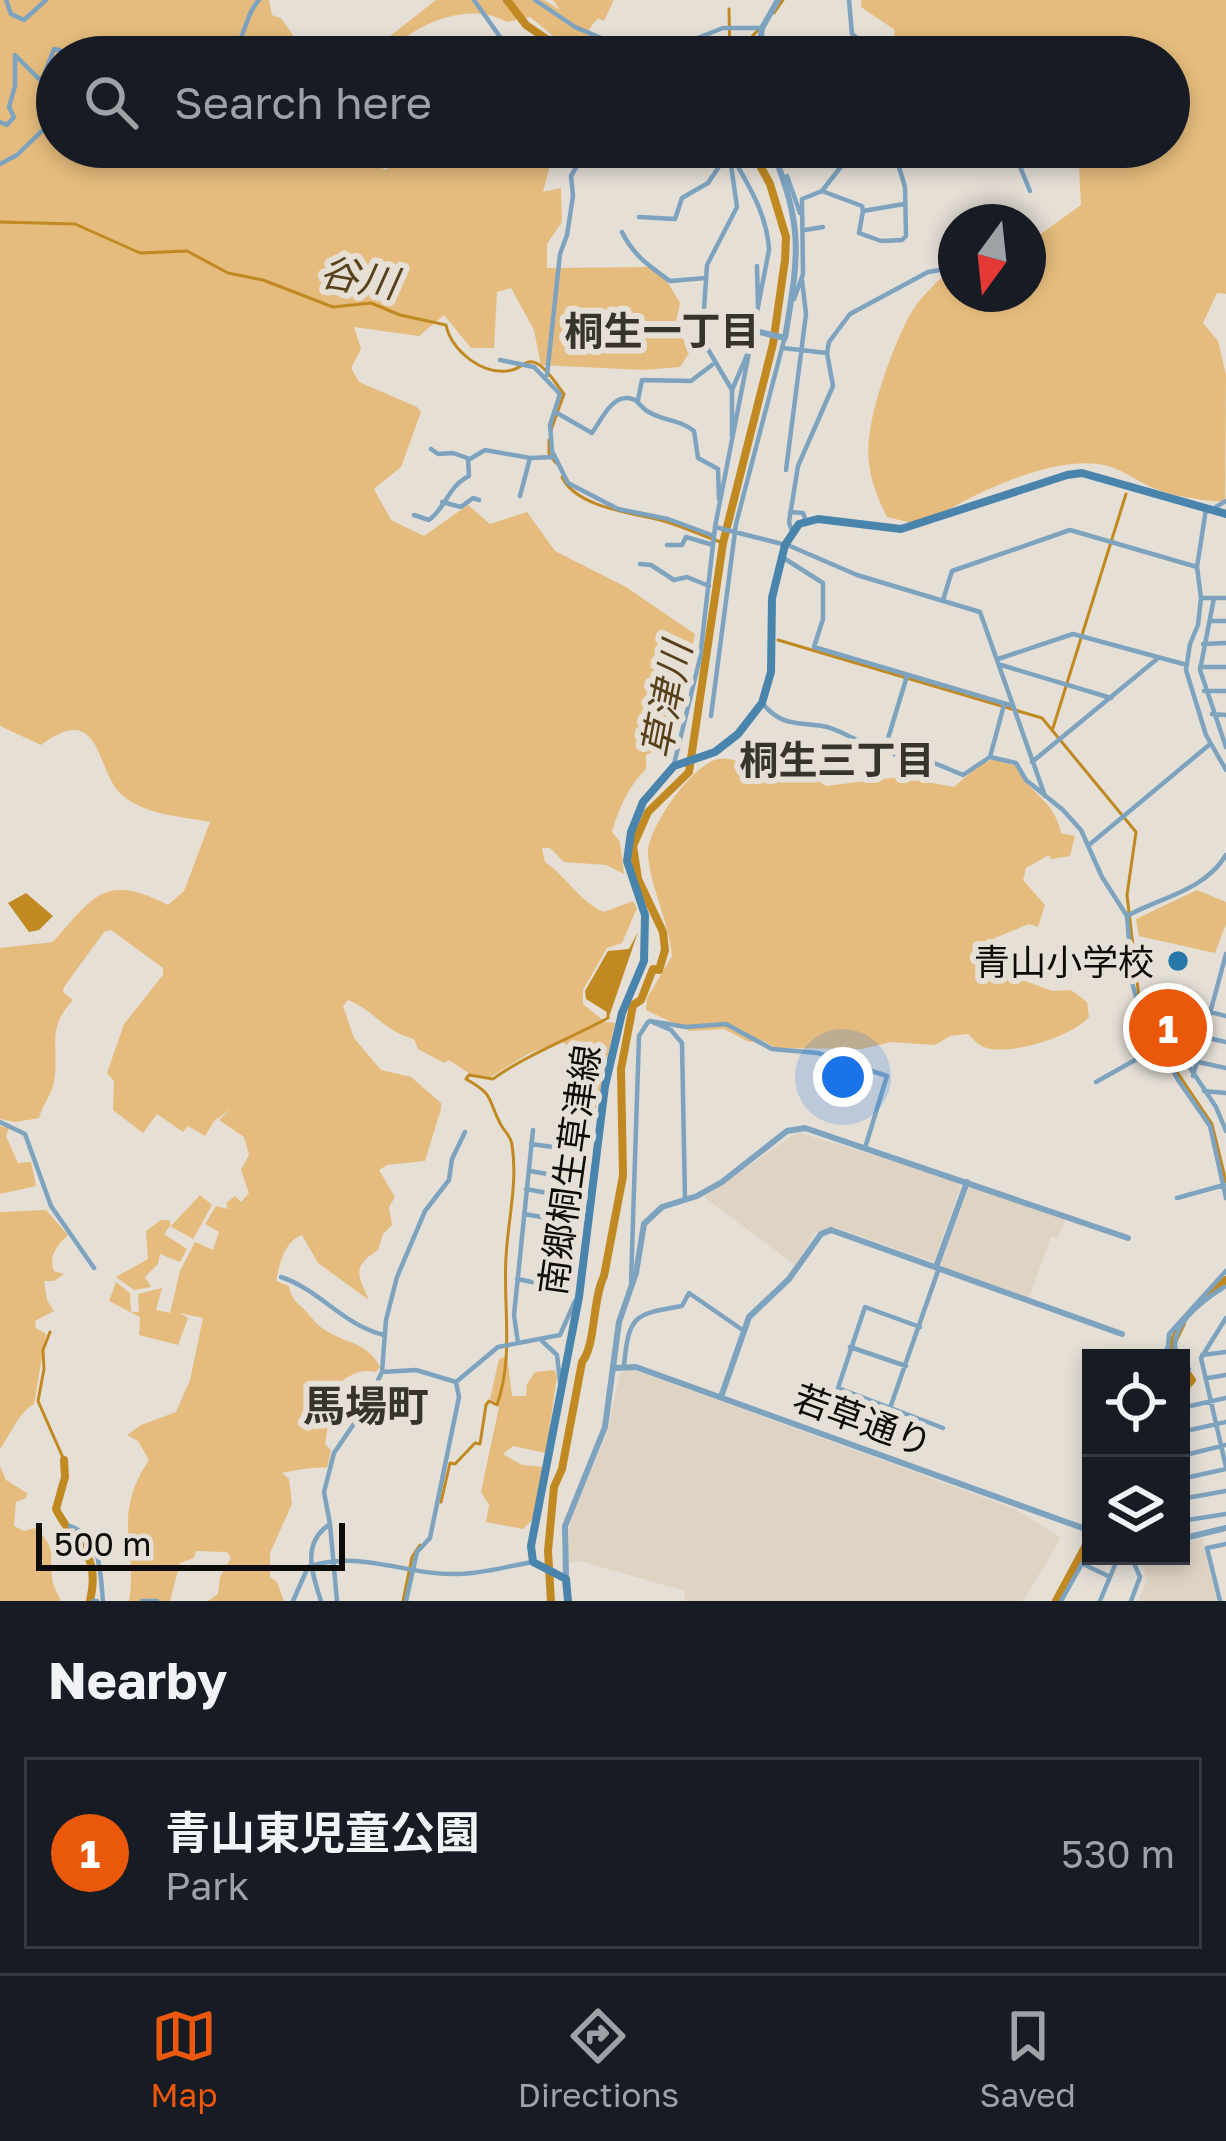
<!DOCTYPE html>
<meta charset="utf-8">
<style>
body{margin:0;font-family:"Golos Text","Noto Sans JP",sans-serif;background:#20242c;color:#f1f3f6}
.controls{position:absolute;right:36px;bottom:36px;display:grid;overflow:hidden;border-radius:0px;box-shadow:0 6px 18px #0003}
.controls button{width:108px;height:108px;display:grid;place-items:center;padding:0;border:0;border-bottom:3px solid #363941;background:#171b24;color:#f1f3f6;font:60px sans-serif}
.compass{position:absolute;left:938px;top:204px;width:108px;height:108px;border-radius:50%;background:#171b24;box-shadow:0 6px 18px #0003;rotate:195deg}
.scale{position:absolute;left:36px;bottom:30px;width:309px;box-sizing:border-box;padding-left:12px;border:6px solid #0e0c09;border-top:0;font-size:33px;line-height:42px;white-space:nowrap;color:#0e0c09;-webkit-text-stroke:9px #e5dfd6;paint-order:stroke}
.you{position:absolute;left:843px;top:1077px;width:42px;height:42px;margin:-30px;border:9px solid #fff;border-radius:50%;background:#1a73e8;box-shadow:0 0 0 18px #1a73e833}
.badge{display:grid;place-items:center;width:78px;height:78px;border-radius:50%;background:#ea580c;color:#fff;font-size:39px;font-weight:700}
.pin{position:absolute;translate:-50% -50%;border:6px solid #fff;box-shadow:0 3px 12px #0006}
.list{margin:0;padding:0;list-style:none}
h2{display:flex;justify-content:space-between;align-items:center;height:156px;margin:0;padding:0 48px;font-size:51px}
h2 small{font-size:39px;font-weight:400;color:#9ea1a6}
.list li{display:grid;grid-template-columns:78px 1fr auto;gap:36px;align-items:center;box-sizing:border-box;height:192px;margin:0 24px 24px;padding:0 24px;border:3px solid #363941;border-radius:0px}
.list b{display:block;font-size:45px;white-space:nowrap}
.list p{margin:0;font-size:39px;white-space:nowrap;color:#9ea1a6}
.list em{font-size:39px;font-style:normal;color:#9ea1a6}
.icon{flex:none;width:66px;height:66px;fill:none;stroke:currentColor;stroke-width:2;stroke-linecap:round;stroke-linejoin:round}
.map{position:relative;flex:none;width:1226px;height:1601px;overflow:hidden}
.search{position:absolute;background:#171b24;box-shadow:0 6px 18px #0003;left:36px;right:36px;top:36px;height:132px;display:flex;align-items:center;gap:30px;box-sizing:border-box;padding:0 42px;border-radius:66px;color:#9ea1a6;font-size:45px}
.sheet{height:372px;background:#171b24}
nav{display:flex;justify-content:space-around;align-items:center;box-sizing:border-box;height:168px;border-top:3px solid #363941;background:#171b24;font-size:33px;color:#9ea1a6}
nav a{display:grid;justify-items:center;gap:6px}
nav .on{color:#ea580c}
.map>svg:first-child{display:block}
</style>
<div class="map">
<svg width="1226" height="1601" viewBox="0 0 1226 1601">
<rect width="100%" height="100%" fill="#e5dfd6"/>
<path fill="#dfd4c4" d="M797 1132 962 1182 934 1262 834 1227 815 1233 795 1265 704 1197Z
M970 1184 1065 1219 1058 1238 1051 1237 1029 1298 940 1266Z
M629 1368 1015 1509 1061 1538 1023 1601H684L685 1591 580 1561 567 1563 570 1519 607 1434 620 1373Z
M1203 1538 1217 1601H1138L1147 1580 1139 1556H1181V1544Z"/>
<path fill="#e5bc7d" d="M0 0H269L272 15 281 18 302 48 390 36 436 0H544L560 10 553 0H614L604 21 598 18 589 29 598 51 593 57 573 52 530 17 507 22C467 0 413 24 384 57H57V147H366L361 154 385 170 423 147H507L527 158 551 161 543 192 561 188 562 222 547 244V268L652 267 668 283 680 303 675 328 691 350 680 367 643 370 541 365 534 330 511 288 497 292 494 348H471L444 315 419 336 354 327 361 349 351 368 359 382 417 407 421 412 401 467 374 489 391 520 424 536 468 505 490 524 527 512 555 551 626 587 695 634 679 713 660 748 646 755V769C629 785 618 810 612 832L620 842 624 874 606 865 564 862 550 848H542L545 862C567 877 580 902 604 912L633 901 637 908 622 943 607 948 583 990V1004L605 1022 615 1023 596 1108 566 1100C560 1085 573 1076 584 1068V1057L561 1041 528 1054 489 1078 470 1074 449 1060 444 1063 418 1049 414 1039C383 1031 373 1009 348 1000L343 1006 354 1038 381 1070 411 1077 441 1103V1109L425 1161 387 1165 379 1170 395 1197 389 1207 392 1225 383 1234 378 1250C350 1268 359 1276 369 1300L318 1263 302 1235C284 1242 280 1263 276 1281L289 1286C292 1303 301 1304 311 1317 332 1345 365 1336 380 1367L376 1372C352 1366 336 1386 321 1402L330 1414 325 1444 331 1451 327 1468C319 1466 291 1471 282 1473L289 1479 292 1504 270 1553V1577L277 1582 284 1601H208L218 1594 220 1577 231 1558 227 1552 196 1551 194 1558 180 1563 170 1601H129C138 1545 111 1517 149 1460L138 1441 127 1435 141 1425 176 1412 190 1380 203 1318 180 1313 188 1318 178 1345 139 1335 140 1317 109 1301 116 1282 130 1293 131 1312H139L138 1294 162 1288 156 1310 170 1313 180 1271 195 1242 213 1250 219 1232 205 1224 216 1206 228 1209 226 1203 235 1196 241 1202 249 1193 241 1170 249 1155 244 1137 219 1120 231 1109 214 1121 205 1136 188 1126 183 1132 157 1114 143 1133 113 1110 114 1081 107 1073 124 1024 163 975V968L111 930 104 932 64 987 63 992 73 1000C45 1029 60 1049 54 1082 52 1094 42 1106 39 1118L16 1122 0 1119V948L53 942C94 896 105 872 168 905L184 891 210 822C180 816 147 816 122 795 95 772 103 699 41 745L0 726Z
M862 0H1226V294L1217 293 1203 323 1218 341 1226 375 1225 502C1199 500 1174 497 1151 487 1137 481 1123 470 1108 466 1057 452 964 496 924 526L887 517C879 501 871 482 869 464 863 427 890 354 907 320 918 298 938 281 956 264V294H1028V243L1081 205 1078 147H1169V57H890L895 30 861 7Z
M784 739 794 744 810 775 826 786 899 777 954 787 977 767 993 759 1016 766C1030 795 1054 799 1061 833L1075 836 1070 856 1051 859 1049 855 1026 868 1023 880 1045 905 1038 927 1029 924 995 938 1002 973 1053 991 1071 990 1087 1002 1089 1017C1074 1036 1008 1057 984 1047 978 1045 973 1039 968 1034L950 1036 935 1045 892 1042 862 1049 775 1048 764 1041 749 1042 724 1029 690 1031 646 1010 647 998 672 956C669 921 651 890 648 855 646 830 692 764 718 759 727 757 736 761 745 764L756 756 775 752Z
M1197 890 1226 902V924L1215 953 1139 936 1136 919Z
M1142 997 1183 1006 1172 1049Z
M0 1126 9 1128 6 1136 18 1163 31 1162 36 1186 0 1194Z
M200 1195 212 1205 193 1239 170 1226 164 1234 187 1249 180 1262 160 1254 158 1264 145 1277 151 1287 134 1290 116 1277 148 1259 146 1231 161 1220H169L171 1226Z
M46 1210 68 1235C57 1246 48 1255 54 1271L64 1274 54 1281H44L47 1300 54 1311 35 1321 36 1328 46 1334 34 1404C18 1413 10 1436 0 1449V1212Z
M507 1356 512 1396H526L527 1384 535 1372 554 1370 557 1376 546 1453 513 1446 503 1454 522 1465 544 1467 533 1519 523 1529 486 1522 489 1505 481 1492 499 1407 490 1399 499 1359Z
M0 1466 6 1480 27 1493 26 1498 16 1502 14 1526 24 1531 35 1528C60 1550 47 1558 53 1583 55 1590 59 1595 61 1601H0Z"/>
<path fill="#c08921" d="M26 893 53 916 39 930 29 932 8 903Z
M638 932 610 1014 586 999 585 991 608 951 629 949Z"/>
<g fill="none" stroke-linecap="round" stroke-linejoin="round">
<path stroke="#c08921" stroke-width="3" d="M729 9 730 57
M774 13 783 0
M733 57 759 29
M0 222 75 224 140 253 187 251 228 273 263 280 333 307 371 303 400 315 446 325C451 351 484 377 512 370 522 368 527 357 538 364 548 370 557 385 564 394L551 430
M549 440V454L556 463
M562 477C577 509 637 513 667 522 686 528 704 536 723 543
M778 640 1042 718 1136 832 1127 895 1139 998
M1053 728 1126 494
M1173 1066 1212 1124 1226 1182
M50 1332 43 1350 44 1369 38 1401 64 1460
M441 1502 450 1463 455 1464 475 1443 480 1444 486 1405 489 1401 497 1405C514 1356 503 1307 506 1257 508 1220 518 1182 512 1145 511 1135 503 1131 499 1121 487 1097 494 1095 466 1079L469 1075 493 1079C528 1054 569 1039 608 1018V1013
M403 1601 412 1557 420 1545"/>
<path stroke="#c08921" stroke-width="8" d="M507 0 526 25 573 57
M1204 1298 1226 1280
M1176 1358 1172 1344 1182 1323
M1181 1365 1192 1380 1181 1392
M64 1460 65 1477 56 1509C73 1545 102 1550 90 1601
M551 1601 548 1551 554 1487 562 1469 582 1362C596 1345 592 1300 604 1276L623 1176 621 1069 633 1005 641 1000 653 969 659 970 665 950 663 932 638 879 633 846 648 812 689 772 723 543 773 344 785 260 786 237 770 184 750 147
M1056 1601 1091 1536"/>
<path stroke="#7da3bf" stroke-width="4.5" d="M6 0 11 14 24 20 46 0
M474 0 505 44 537 57
M535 0 575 27 632 51 685 43 723 28H762
M849 0 852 34 867 46 862 57
M130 57 139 51 159 57
M199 57 207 49 229 54C247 38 244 16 259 0
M0 122 7 125 14 117 9 107 15 86V55L39 79 43 78 54 49C77 56 94 53 113 38L123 40 124 57
M128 147 138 152 145 147
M671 147H676
M696 147 729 152
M893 147 905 187 906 236 902 240 881 241 859 233 863 211 904 204
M1012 147 1030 191
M895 152 938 147
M730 158 737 207 707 265 704 309 706 346 732 390
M0 164 17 155 48 125 57 127
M784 178 787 176 800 213
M822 191 843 164 845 147
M639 217 675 219 682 198 708 183 729 152
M805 230 823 227
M622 232C633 255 649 266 670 281L706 278
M757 266 758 307
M794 299 803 274 802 199 822 191 862 206 863 211
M783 348 827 353
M500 360 534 367 560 394 550 425 552 451 568 483 618 509 668 519 714 536
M547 375 560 254 567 235 573 196 571 176 581 159 579 147
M638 400 642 380 691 381 712 365
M557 413 592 433C601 421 613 390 635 400 637 401 645 411 649 412 665 422 677 418 694 431L698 458 718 469 719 499
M732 436V390L747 355
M431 449 438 454 453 453 470 459 485 450 530 458 555 457
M786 470 806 314 802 280
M520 496 530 458
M442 502 461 507 473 498 479 500
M1206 509 1197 567 1201 598 1198 625 1190 644 1186 670 1206 735 1226 770
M790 512 803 513 806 521
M1219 512 1216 507 1226 501
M414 515 429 520C446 508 448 486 469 476L468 459
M715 527 790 546 857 575 980 612 1045 796
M792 531 789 522 798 466 833 386 827 353 829 342 850 314 928 272 940 270
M667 545H682L686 537 713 545
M782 557 823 583V619L814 647 1013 706
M640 564 651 565 674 580 687 577 709 586
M1202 598H1226
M1214 598 1200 670 1226 747
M943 600 952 571 1070 530 1197 567
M1212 621H1226
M1203 644 1226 643
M998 659 1073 634 1187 665
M1001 665 1111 698
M1200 667H1226
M1204 691H1226
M762 703C781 726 795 722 822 726 836 728 845 735 857 740 885 751 879 739 906 764L927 760 963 775 990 757 1016 763 1026 780 1063 810 1081 830 1102 877 1127 916 1133 986 1138 1004 1178 1080 1210 1126 1226 1198
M1212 714 1226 715
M711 716 736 524 784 340
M886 745 907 676
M990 757 1004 705
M1032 762 1157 659
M674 764 700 658 715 527 769 250C767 211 745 180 727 147
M1089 845 1209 745
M1127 916C1161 897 1204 891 1226 855
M1226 1016 1187 1006 1177 1048 1216 1107 1226 1131
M650 1021 686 1027 726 1024 772 1049 818 1053 887 1076 865 1148
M650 1021 671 1030 682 1043 685 1199
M1204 1037 1226 1042
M1198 1062 1226 1068
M1193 1076 1226 954
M1096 1082 1160 1046
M1204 1091 1226 1093
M0 1122 25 1134 51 1206 94 1268
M531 1144 583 1151
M526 1189 580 1199 582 1180 530 1171
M1177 1198 1224 1185
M524 1214 576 1223
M281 1277C320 1290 343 1325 384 1335
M517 1279 567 1289
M631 1282 639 1036 648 1022
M550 1283 559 1220
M1226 1318 1201 1358 1226 1467
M920 1327 865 1307 838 1388 943 1428
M542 1341 557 1355 560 1382
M518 1343 514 1315 533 1130
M850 1347 906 1366
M1202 1355 1226 1352
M1161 1358 1168 1347
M1172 1358 1168 1347 1169 1334 1226 1271
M1178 1358C1164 1329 1202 1301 1224 1287
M1181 1361 1189 1369 1181 1370
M624 1365C629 1315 634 1314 682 1306L689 1293 744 1331
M382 1372 416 1370 456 1382
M1208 1378 1226 1375
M456 1382 498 1347 560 1335 575 1301
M890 1408 939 1268
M1181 1408 1226 1398
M1181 1432 1226 1422
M1181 1456 1226 1445
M1181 1479 1226 1469
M1181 1499 1226 1491
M1181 1521 1226 1514
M330 1524 337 1601
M70 1526C102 1538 100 1572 103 1601
M1083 1564 1108 1576
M93 1601H97
M142 1601H157
M293 1601 308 1567C360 1549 407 1576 458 1574 482 1574 508 1566 533 1562
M321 1601C312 1573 301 1543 330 1524L324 1492 334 1453 364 1409 382 1372 386 1320 397 1277 425 1211 449 1180 452 1159 465 1132
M406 1601 417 1552 430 1538 459 1397 456 1382
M1061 1601 1091 1548
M1100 1601 1117 1560 1112 1556
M1131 1601 1140 1577 1131 1556
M1220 1601 1207 1548 1226 1544"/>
<path stroke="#7da3bf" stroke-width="6" d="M758 57 762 28 778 0
M755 331 785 338C799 254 804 228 771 147
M936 1267 967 1182
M616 1368 636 1367 1091 1531
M721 1397 749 1317 789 1279 821 1234 831 1230 1122 1334
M1181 1539 1226 1528
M566 1579 565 1526 605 1427 619 1322 636 1273 644 1224 662 1207 697 1196 722 1182 787 1131 805 1128 1128 1238"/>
<path stroke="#4984ac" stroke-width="8" d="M568 1601 566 1579 533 1562 531 1546 579 1297 605 1086 622 1013 644 961 645 915 627 861 631 832 643 802 674 766 715 752 738 734 762 703 771 672 772 598 785 545 799 524 818 519 901 529 1067 475 1082 473 1226 514"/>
</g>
<circle fill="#2777a9" stroke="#e5dfd6" stroke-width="4.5" cx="1178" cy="961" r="12"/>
<g text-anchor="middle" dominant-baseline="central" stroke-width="12" stroke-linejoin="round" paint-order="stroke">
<g font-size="36" fill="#0e0c09" stroke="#e5dfd6" text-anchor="end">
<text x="1154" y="961">青山小学校</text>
</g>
<g font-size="36" fill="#0e0c09" stroke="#e5dfd6">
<text transform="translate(569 1170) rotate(-82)">南郷桐生草津線</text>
<text transform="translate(863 1420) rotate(20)">若草通り</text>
</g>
<g font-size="39" font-style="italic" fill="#58411a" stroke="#e5dfd6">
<text transform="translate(359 277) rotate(10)">谷川</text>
<text transform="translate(666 700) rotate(-79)">草津川</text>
</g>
<g font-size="39" font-weight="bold" fill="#38332c" stroke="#e5dfd6">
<text x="662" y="330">桐生一丁目</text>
<text x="837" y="759">桐生三丁目</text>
</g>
<g font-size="42" font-weight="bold" fill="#38332c" stroke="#e5dfd6">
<text x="366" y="1405">馬場町</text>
</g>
</g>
</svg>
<div class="controls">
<button><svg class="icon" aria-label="locate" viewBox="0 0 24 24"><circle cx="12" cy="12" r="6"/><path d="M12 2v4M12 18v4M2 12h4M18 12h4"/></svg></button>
<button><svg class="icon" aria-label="layers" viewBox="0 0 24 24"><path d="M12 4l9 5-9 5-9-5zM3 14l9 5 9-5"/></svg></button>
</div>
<svg class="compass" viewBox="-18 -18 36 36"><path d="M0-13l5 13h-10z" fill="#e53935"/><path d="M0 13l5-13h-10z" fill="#9ea1a6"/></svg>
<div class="scale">500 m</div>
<div class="you"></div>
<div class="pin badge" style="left:1168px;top:1028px">1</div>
<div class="search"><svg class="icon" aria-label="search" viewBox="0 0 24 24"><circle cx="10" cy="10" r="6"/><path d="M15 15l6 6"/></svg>Search here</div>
</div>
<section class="sheet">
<h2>Nearby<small></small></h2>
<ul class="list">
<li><span class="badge">1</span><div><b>青山東児童公園</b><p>Park</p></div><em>530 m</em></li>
</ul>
</section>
<nav>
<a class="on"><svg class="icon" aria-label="map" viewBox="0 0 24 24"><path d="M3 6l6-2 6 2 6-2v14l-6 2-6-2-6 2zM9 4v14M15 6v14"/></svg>Map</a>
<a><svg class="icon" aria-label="directions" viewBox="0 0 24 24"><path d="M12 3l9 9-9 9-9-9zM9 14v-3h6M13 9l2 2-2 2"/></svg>Directions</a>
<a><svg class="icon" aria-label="saved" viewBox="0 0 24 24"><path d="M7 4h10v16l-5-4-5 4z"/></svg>Saved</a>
</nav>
